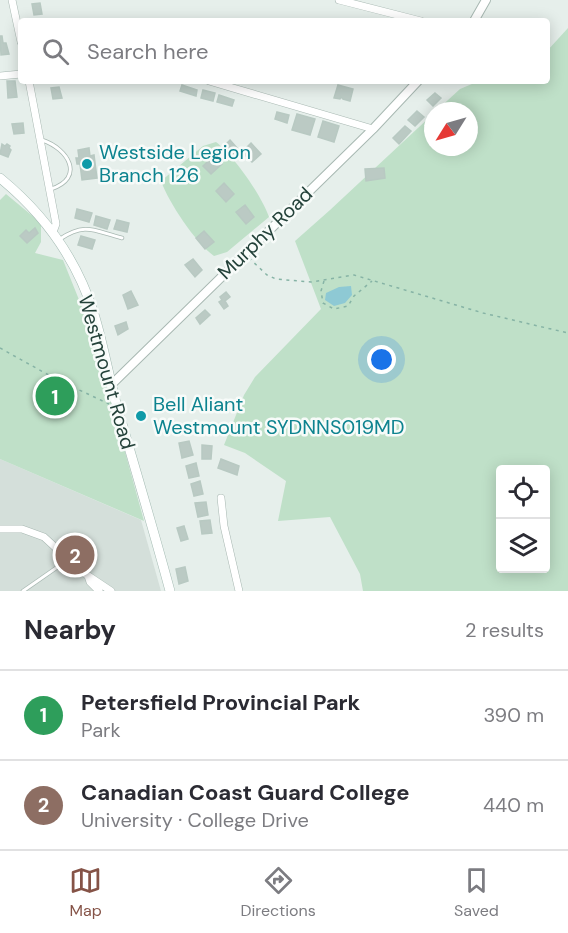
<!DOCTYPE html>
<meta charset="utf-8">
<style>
body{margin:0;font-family:"DM Sans",sans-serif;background:#f2f2f3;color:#2b2b33}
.controls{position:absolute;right:18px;bottom:18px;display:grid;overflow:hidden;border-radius:6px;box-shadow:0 3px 15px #0003}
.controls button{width:54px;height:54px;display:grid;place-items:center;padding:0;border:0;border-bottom:2px solid #e1e1e2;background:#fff;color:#2b2b33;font:30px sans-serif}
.compass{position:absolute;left:424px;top:102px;width:54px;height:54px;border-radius:50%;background:#fff;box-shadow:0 3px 15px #0003;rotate:233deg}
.you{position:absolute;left:382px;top:360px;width:21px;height:21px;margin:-15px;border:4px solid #fff;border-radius:50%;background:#1a73e8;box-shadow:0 0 0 9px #1a73e833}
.badge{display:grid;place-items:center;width:39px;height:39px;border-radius:50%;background:#855347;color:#fff;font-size:20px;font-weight:700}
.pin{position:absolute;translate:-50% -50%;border:3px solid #fff;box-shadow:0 2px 6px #0006}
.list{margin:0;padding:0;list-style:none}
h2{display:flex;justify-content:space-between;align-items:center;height:78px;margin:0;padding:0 24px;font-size:26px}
h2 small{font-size:20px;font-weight:400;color:#7c7c81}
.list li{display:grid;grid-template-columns:39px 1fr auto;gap:18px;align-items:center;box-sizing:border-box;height:90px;padding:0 24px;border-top:2px solid #e1e1e2}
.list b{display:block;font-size:22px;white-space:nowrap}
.list p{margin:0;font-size:20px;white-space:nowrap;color:#7c7c81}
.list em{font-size:20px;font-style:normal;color:#7c7c81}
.icon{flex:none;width:33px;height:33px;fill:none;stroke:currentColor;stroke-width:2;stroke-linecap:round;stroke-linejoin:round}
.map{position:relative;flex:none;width:568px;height:591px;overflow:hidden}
.search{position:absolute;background:#fff;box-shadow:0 3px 15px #0003;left:18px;right:18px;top:18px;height:66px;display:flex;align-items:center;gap:15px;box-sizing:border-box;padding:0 21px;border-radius:6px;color:#7c7c81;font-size:22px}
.sheet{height:258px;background:#fff}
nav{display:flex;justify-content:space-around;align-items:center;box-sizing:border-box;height:84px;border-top:2px solid #e1e1e2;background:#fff;font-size:16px;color:#7c7c81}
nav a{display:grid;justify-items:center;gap:3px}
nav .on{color:#855347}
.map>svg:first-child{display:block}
</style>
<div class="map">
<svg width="568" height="591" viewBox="0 0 568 591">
<rect width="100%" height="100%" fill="#e6efeb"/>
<path fill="#d4dfda" d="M0 459 141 520 161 591H0Z"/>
<path fill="#bfe0c8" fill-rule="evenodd" d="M568 28V591H363L360 574 330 517 278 521 286 481 245 453 224 445 244 395 255 377 321 309 295 241 330 210 433 114V147H469V111H436L460 89 479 81H547V51ZM500 470H546V568H500Z
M216 142C234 156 262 196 269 217L227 252 214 256C195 242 169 203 161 181L203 146Z
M6 194 41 223V242L35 253 63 260 92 332 144 521 0 459V200Z"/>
<path fill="#8ec9d4" d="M351 286 352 295 345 303 334 306 325 300 326 293 339 287Z"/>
<path fill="#bbcac4" stroke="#b8c9c2" stroke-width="1.5" d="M40 3 42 14 34 15 32 4Z
M0 36H2L3 43H6L9 54 1 55Z
M7 81H15L17 97 8 98Z
M182 85 197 90 196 96 180 91Z
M338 85 353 89 350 101 343 99 341 97 340 99 334 98Z
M59 87 62 98 53 99 51 88Z
M203 90 215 93 213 101 201 98Z
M435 93 441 98 433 106 427 100Z
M219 95 234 100 232 106 217 102Z
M417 111 424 117 415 126 408 120Z
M277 112 289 115 287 123 275 119Z
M297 114 315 119 310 135 292 130Z
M323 121 339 126 334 142 318 137Z
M23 123 24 133 14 134 12 124Z
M405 126 411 131 399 144 393 138Z
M230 140 238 149 227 159 220 150Z
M251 143 261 154 252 162 242 152Z
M2 144 5 146 7 144 10 146 9 148 11 150 8 157 0 154Z
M89 148 90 156 94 155 97 178 82 180 80 164H77L76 158H79L78 150Z
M214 156 222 164 211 174 203 166Z
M384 168 385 178 366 181 365 169Z
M224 183 234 194 226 202 216 191Z
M245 205 254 217 246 224 236 212Z
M77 209 92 213 89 222 75 218Z
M96 216 110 220 107 229 94 225Z
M117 220 129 223 127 232 114 229Z
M35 228 38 233 27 243 20 236 26 230 29 233Z
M204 231 214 242 205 249 196 238Z
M81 236 95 240 92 249 78 245Z
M193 259 202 270 195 277 185 265Z
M131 291 138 305 128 309 123 295Z
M226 292 230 297 225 301 228 306 224 309 219 302 222 300 220 297Z
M205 310 210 315 200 324 196 318Z
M126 322 128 329 118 335 115 326Z
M189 441 193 455 182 458 179 443Z
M202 445 212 446 211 459H202Z
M221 459 239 466 237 475 218 468Z
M196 463 199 476 189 478 186 466Z
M200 481 203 494 194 496 191 484Z
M206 502 208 515 198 517 195 503Z
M210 520 212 533 202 534 200 521Z
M184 526 188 539 181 541 177 528Z
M185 567 188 581 179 584 176 569Z"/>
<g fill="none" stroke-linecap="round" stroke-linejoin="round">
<defs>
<path id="service" d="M42 140C69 149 85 178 51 189
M60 239C86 222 94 231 122 238
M23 591 69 559"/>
<path id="minor" d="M12 0 21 42
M339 0 421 21
M0 76 21 74
M29 81 56 224 53 232
M209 81 373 129
M221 498 224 526 239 591
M0 529H22L44 537 81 571 111 591
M88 576 90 582 99 591"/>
<path id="tertiary" d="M474 21 486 0
M111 385 373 129 418 81"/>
<path id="secondary" d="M0 178C44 214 77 260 94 314 103 343 108 373 116 403 134 465 153 528 170 591"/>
</defs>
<use href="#service" stroke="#a8b8b2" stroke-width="4.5"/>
<use href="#minor" stroke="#a8b8b2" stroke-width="8"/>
<use href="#tertiary" stroke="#a8b8b2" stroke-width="10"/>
<use href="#secondary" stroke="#a4bbb3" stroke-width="10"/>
<path stroke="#86b3a5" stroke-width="1.5" stroke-dasharray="3 4.5" stroke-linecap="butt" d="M249 258 267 275 276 279 311 282 354 275 483 313 568 333
M324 281 321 291 323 303 334 309 348 306 354 296 372 281
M0 348 54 378 109 404"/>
<use href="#service" stroke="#fff" stroke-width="3"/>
<use href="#minor" stroke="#fff" stroke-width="7"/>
<use href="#tertiary" stroke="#fff" stroke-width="8"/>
<use href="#secondary" stroke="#fff" stroke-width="9"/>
</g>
<g fill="#0f9aa8" stroke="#f7fbf9" stroke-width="2">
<circle cx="87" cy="164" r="6"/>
<circle cx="141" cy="416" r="6"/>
</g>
<g text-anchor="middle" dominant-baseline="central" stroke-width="5" stroke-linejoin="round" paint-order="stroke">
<g font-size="20" fill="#0d838f" stroke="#f7fbf9" text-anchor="start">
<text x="99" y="152">Westside Legion<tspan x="99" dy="23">Branch 126</tspan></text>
<text x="153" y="404">Bell Aliant<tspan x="153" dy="23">Westmount SYDNNS019MD</tspan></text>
</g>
<g font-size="20" fill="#24423a" stroke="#f7fbf9">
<text transform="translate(265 233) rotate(-44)">Murphy Road</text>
<text transform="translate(107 372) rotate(74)">Westmount Road</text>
</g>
</g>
</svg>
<div class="controls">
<button><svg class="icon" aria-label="locate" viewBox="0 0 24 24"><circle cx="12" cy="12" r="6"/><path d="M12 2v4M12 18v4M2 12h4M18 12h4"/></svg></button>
<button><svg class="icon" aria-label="layers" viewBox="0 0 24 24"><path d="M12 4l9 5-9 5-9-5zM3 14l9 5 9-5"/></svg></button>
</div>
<svg class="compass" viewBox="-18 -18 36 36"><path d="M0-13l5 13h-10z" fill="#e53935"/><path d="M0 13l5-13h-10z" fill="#7c7c81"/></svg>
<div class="you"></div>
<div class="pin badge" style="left:55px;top:396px;background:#2e9e5b">1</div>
<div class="pin badge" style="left:75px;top:555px;background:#8d6e63">2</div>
<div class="search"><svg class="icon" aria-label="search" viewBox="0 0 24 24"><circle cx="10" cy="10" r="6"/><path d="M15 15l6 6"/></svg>Search here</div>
</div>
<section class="sheet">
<h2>Nearby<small>2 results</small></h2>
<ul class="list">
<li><span class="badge" style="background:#2e9e5b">1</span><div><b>Petersfield Provincial Park</b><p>Park</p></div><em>390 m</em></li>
<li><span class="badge" style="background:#8d6e63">2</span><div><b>Canadian Coast Guard College</b><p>University · College Drive</p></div><em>440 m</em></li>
</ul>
</section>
<nav>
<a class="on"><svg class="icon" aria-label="map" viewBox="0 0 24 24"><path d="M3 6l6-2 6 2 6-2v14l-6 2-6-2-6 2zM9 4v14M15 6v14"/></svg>Map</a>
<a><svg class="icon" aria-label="directions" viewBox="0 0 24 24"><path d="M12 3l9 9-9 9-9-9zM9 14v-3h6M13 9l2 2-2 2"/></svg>Directions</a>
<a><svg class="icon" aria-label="saved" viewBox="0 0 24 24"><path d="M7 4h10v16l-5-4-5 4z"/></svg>Saved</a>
</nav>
